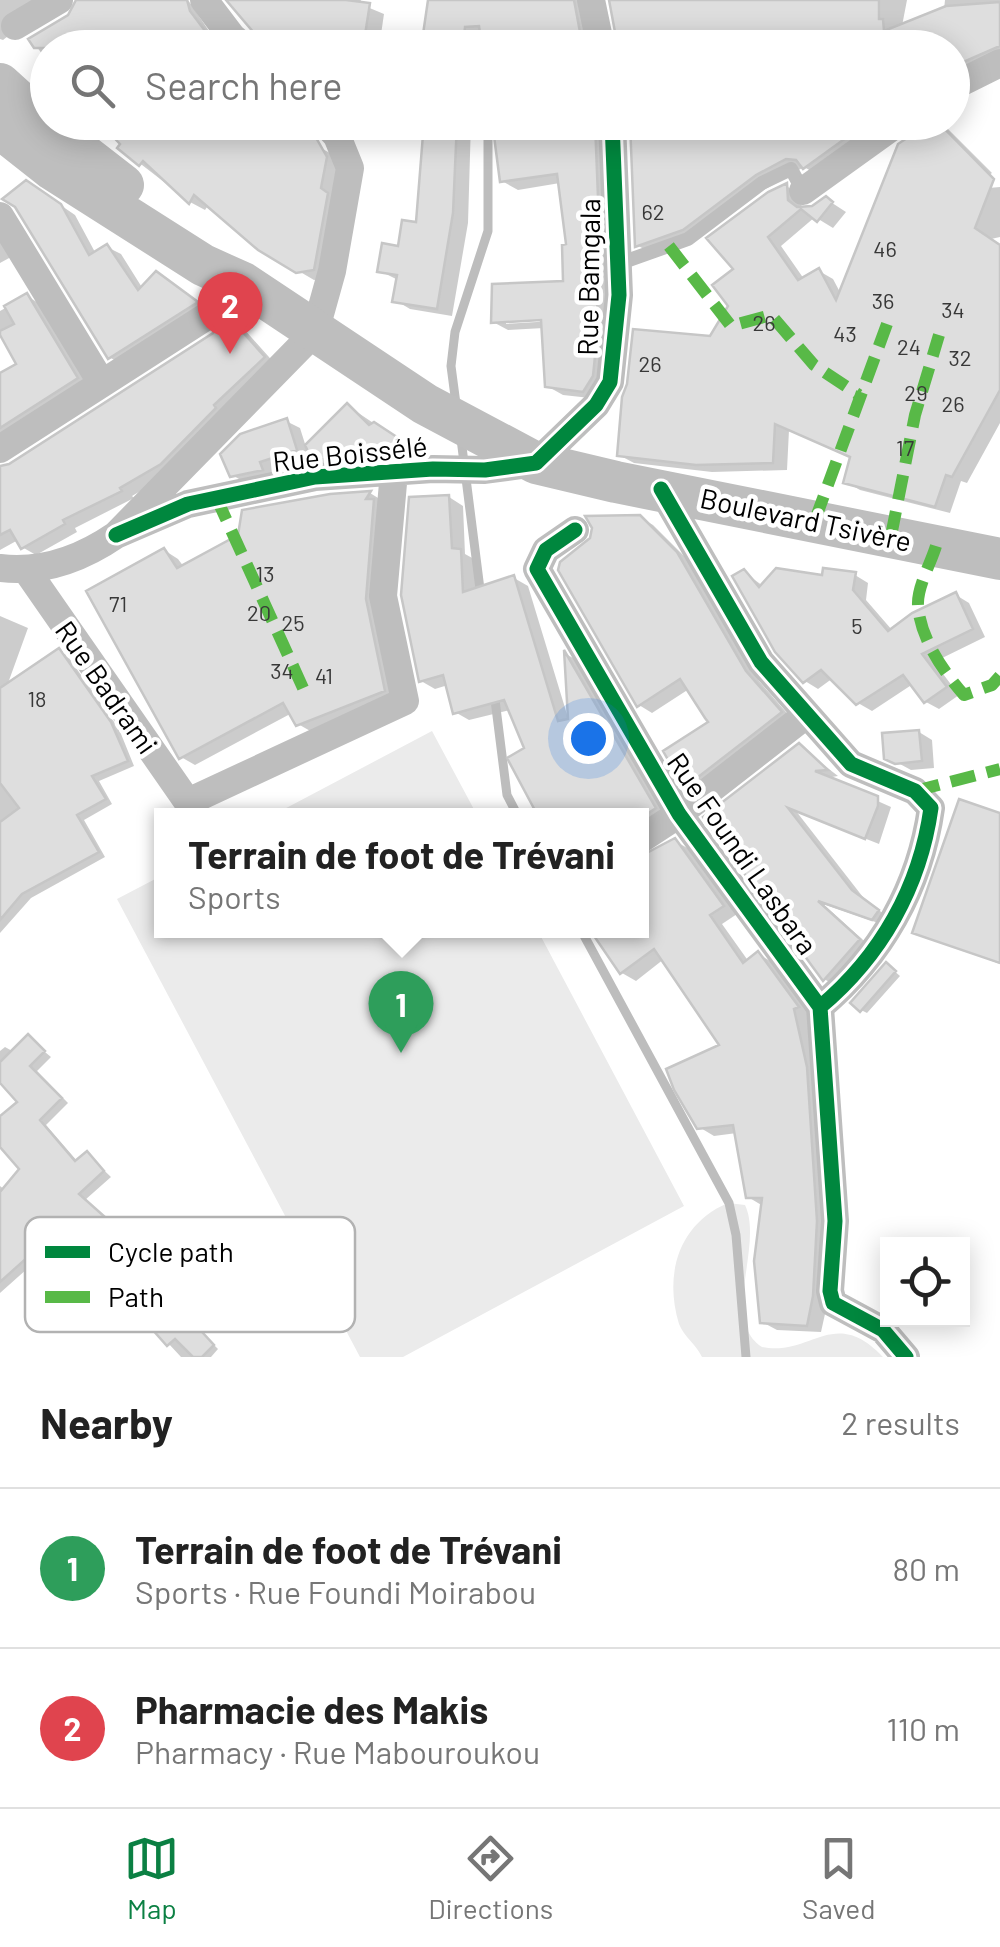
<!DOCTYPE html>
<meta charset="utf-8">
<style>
body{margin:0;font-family:Barlow,sans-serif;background:#f6f6f6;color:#222}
.controls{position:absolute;right:30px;bottom:30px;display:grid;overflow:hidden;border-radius:0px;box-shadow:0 5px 25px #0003}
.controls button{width:90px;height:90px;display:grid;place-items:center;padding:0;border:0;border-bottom:2px solid #e0e0e0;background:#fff;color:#222;font:50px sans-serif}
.you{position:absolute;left:588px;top:738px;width:35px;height:35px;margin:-25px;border:8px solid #fff;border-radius:50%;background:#1a73e8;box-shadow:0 0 0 15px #1a73e833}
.badge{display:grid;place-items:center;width:65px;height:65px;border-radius:50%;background:#0b8043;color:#fff;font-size:32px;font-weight:700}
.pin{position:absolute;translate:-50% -82px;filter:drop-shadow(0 2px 5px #0008)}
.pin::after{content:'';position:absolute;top:52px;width:35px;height:30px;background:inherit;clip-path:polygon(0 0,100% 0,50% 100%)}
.popup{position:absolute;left:154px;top:808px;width:495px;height:130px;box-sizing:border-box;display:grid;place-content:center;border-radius:0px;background:#fff;filter:drop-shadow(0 2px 8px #0005);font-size:32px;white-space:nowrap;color:#767676}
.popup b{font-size:38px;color:#222}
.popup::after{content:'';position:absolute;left:50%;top:100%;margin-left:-20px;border:20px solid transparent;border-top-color:#fff}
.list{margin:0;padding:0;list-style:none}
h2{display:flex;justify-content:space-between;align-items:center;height:130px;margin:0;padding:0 40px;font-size:42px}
h2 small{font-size:32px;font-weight:400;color:#767676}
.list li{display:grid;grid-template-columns:65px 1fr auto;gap:30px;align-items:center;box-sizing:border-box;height:160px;padding:0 40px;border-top:2px solid #e0e0e0}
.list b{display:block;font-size:38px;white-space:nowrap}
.list p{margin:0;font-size:32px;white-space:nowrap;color:#767676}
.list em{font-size:32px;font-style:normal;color:#767676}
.icon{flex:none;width:55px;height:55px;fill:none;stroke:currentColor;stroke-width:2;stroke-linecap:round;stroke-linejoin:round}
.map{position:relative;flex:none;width:1000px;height:1357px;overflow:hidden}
.search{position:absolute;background:#fff;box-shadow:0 5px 25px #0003;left:30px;right:30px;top:30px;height:110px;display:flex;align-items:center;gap:25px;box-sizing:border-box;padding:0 35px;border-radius:55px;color:#767676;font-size:38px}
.sheet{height:450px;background:#fff}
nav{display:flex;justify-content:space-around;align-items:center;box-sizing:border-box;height:140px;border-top:2px solid #e0e0e0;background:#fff;font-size:28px;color:#767676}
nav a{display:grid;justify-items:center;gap:5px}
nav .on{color:#0b8043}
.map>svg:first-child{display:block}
</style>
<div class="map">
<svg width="1000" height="1357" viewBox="0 0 1000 1357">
<rect width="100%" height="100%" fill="#fff"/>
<path fill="#ebebeb" d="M432 731 477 815H273Z
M161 876V930L538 931 684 1206 403 1357H360L117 899Z
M728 1203 745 1205C764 1245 720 1320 762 1347 811 1357 834 1305 883 1357H702C696 1344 684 1337 679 1324 664 1275 678 1224 728 1203Z"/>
<path fill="#0003" fill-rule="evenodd" d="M0 0H54L3 40 0 39Z
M79 0H188L211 34 206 33 221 48H48V62L31 39 76 11Z
M231 0H361L360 4 384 14 379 48H317L273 41 257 32Z
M431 0H593L596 48H484L480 30 478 48H423Z
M611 0H907L902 26 944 9 945 0H1000V59L952 89V48H620Z
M359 122H471L468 223 452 316 410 309 395 300 398 280 380 271 419 225 426 136Z
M536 122H612L615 280 599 399 563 395 547 386 544 328 508 330 493 322 566 283 569 247 560 183 518 190 502 181 538 132ZM553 316V321L506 324V319Z
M632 122H895L820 176 804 167 652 254 637 245Z
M918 122H941L992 173 965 190 1000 187V237L991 239 1000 246V423L967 483 961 481 950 513 860 490 846 482 852 457 789 430 787 470 712 472 634 463 619 455 711 338 731 306 737 270 786 186 800 194 802 209 813 208 826 199 846 212 833 228 815 217 781 246 804 279 819 271 833 279 841 294Z
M120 148H321L337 157 329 278 314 280 261 249 209 204 205 210 190 202Z
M40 191 75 215 96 254 107 247 121 254 143 289 170 282 209 311 123 365 109 357Z
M0 239 11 257 0 263Z
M27 296 40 304 90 386 0 448V375L19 365 0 335V311Z
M229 321 243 328 277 366 175 471 132 496 134 498 75 528 77 532 36 555 22 547 18 540 0 550V466H10L215 334Z
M348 406 415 451 408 461 328 466 314 455H305L308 458 272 469 275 477 246 483 232 475 286 421 300 428 306 447Z
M370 493 383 501 398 699 312 732 298 724 292 713 195 765 181 757 164 550 178 559 184 567 330 496Z
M449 497 463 506 465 554 474 559 476 591 514 578 528 586 569 721 566 654 578 661 668 817 641 837V816L527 750 510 710 469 720 455 712 448 685 435 689 421 681Z
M639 517 653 525 691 563 759 681 793 720 699 794 686 786 710 724 689 689 652 713 639 705Z
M744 572 763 586 855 575 868 583 866 600 892 630 956 595 969 603 985 637 934 662 959 695 939 709 926 702 913 684 872 711 858 703 833 678 818 689 805 681Z
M0 616 28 628 7 686 59 651 67 655 119 729 134 766 99 781 112 804 84 820 105 857 31 898 0 933V783L9 777 0 773Z
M919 732 932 740 934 768 911 770 887 757Z
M799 746 838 776 826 778 891 807 879 844 796 811 866 901 891 919 887 926 823 904 872 948 838 987 824 979 707 818Z
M1000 815V964L915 932Z
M675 841 689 849 737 914 722 924 749 962 758 954 772 962 811 1015 827 1305 821 1332 777 1330 762 1322 763 1206 748 1197 737 1133 714 1136 699 1127 723 1047 664 959 636 981 622 973 593 930H641V858Z
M892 969 900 976 867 1013 861 1010Z
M28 1038 51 1057 37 1071 68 1103 46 1125 78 1162 87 1154 111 1177 85 1200 131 1242 153 1313 98 1329 90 1324 64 1236 0 1293V1186L16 1199 37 1175 0 1138V1120L21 1102 0 1079V1051L5 1047 14 1052Z
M178 1309 218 1349 211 1357H181L155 1329Z"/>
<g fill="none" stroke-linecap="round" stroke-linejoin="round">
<path stroke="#bdbdbd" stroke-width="9" d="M456 404 451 366 455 332 488 231V122
M461 439 481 597
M494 692 507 795 518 816
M581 930 729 1203 736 1235 746 1357"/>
</g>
<path fill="#dedede" stroke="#c6c6c6" stroke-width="2.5" d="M76 0H187L190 11 218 48H34L28 39 68 15Z
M226 0H346L370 3 363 48H314L315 41 255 34Z
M428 0H574L583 48H482L479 26 465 27 463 48H421Z
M609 0H879V19H883L884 31 946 6 1000 2V46L952 67V48H829V43L760 48H618Z
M99 122H307L327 157 321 188 328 193 314 270 296 273 258 250 194 195 189 204 143 161 139 166 117 148 120 144Z
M424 122H457L453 213 437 309 392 302 397 275 377 272 382 243 398 246 402 220 416 222Z
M533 122H595L601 272 596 274 598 327 593 376 583 392 545 387 541 320 491 323 492 284 563 281 562 245 566 244 557 174 500 182 494 136 535 130Z
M630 122H868L803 169 796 160 786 159 756 175 683 230 635 247Z
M916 122H938L994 179 975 228 1000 245V390L952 477 946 475 935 507 843 483 850 457 775 424 773 463 696 465 617 456 622 397 627 384 633 329 710 336 728 306 712 285 733 269 706 238 768 192 787 183 788 200 797 207 812 206 826 196 833 202 817 222 801 209 768 237 798 280 819 268 836 300 898 144 910 136Z
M26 180 61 204 89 255 107 244 138 290 156 271 198 302 108 359 15 207 2 199Z
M27 293 78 378 0 428V373L16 364 0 335V331L14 324 4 306Z
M229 317 265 357 214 405 216 408 161 464 120 488 122 491 63 520 65 524 21 549 10 530 0 535V466L9 464 213 333 221 319 224 322Z
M347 403 369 425 374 422 403 441 394 454 312 460 305 445Z
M287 418 297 450 260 462 263 470 230 477 220 454 240 434Z
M371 491 366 499H374L366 599 385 691 296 726 283 703 179 759 86 591 164 548 177 568 238 535 242 510 330 494Z
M449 495 452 548 461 549 463 592 514 575 558 721 568 719 564 650 656 808 641 818V816H538L507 758 524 748 504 700 453 714 443 675 419 682 401 595 409 497Z
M640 515 677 552 746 671 782 712 684 788 663 751 708 722 705 718 680 679 637 707 558 570 560 562 590 538 592 528 585 516Z
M776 568 822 575 823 568 856 572 853 590 888 631 912 613 956 592 973 629 922 654 947 687 924 703 903 675 856 705 821 670 803 683 775 652 732 576 744 569 759 587Z
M59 648 111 722 128 761 92 776 106 799 77 815 99 852 22 894 0 920V822L19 808 0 783V688Z
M919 730 922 761 895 764 884 759 882 733Z
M799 743 828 770 815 771 878 796V806L865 839 788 808 852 890 879 910 872 920 818 901 860 939 823 981 703 817Z
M959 799 1000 813V963L912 933Z
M675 838 724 906 710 915 743 963 758 951 799 1007 794 1009 807 1067 817 1221 813 1296 807 1326 760 1323 754 1261 762 1198H746L733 1125 697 1129 674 1090 666 1069 719 1045 654 949 620 974 590 930H641V856Z
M886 962 896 971 860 1012 850 1003Z
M28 1034 45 1051 30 1066 62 1098 40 1120 75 1161 87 1151 104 1171 79 1194 124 1234 146 1309 88 1326 59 1229 0 1282V1192L19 1169 0 1147V1116L17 1102 0 1083V1062Z
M178 1306 214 1345 202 1357H193L175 1339 167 1346 152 1329Z"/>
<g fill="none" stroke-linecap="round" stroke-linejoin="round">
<path stroke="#bebebe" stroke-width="14" d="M618 264 688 239 762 183 791 169 803 191"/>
<path stroke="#bebebe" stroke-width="28" d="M204 0 232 37 245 48
M591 0 601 48
M15 26 59 0
M952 87 1000 63
M803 191 899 122
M0 216 101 382
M0 449 204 318
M661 489 761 662 851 764 915 791 931 808C920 887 881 956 820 1007
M575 530 546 550 537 569 679 814 820 1007 835 1221 830 1291 833 1303 883 1330 906 1357
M116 535 188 504 315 477 433 469 485 470 536 463 596 405 610 382 619 295 612 122
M0 568C43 573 81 559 116 535L315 332 332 271 350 168 337 136 324 122
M27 571 196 814
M188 802 405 701 383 596 394 472
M641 839 679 814 806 715"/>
<path stroke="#bebebe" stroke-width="42" d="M0 84 43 123 123 185
M0 128 52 169 203 265 243 283 425 404 536 463 616 482 1000 559"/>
<path stroke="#58b947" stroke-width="12" stroke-dasharray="25 12" stroke-linecap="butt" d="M669 246 731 326 771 315 814 365 859 395
M216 497 308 699
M815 520 887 324
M891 536 915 415 939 335
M936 546C931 563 917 587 918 605 920 638 943 671 964 695L992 685 1000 676
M915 791 1000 769"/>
<defs>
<path id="cycleway" d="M661 489 761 662 851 764 915 791 931 808C920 887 881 956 820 1007
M575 530 546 550 537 569 679 814 820 1007 835 1221 830 1291 833 1303 883 1330 906 1357
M116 535 188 504 315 477 433 469 485 470 536 463 596 405 610 382 619 295 612 122"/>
</defs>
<use href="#cycleway" stroke="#fff" stroke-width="21"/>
<use href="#cycleway" stroke="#00873e" stroke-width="15"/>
</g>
<g text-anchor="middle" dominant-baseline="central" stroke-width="9" stroke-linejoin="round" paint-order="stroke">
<g font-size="22" fill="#383838">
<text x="653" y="211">62</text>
<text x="885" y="248">46</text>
<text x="883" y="300">36</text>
<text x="953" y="309">34</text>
<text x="764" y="322">26</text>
<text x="845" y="333">43</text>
<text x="909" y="346">24</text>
<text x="960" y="357">32</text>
<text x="650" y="363">26</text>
<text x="916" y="392">29</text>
<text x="953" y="403">26</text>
<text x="905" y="447">17</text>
<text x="265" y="573">13</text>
<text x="118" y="603">71</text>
<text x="259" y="612">20</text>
<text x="293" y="622">25</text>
<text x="857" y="625">5</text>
<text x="282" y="670">34</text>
<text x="324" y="675">41</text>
<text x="37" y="698">18</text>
</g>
<g font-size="28" fill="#000" stroke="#fff">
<text transform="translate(588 277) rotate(-89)">Rue Bamgala</text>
<text transform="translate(350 453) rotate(-6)">Rue Boissélé</text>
<text transform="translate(806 519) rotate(12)">Boulevard Tsivère</text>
<text transform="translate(107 687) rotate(55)">Rue Badrami</text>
<text transform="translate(743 853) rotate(55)">Rue Foundi Lasbara</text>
</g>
</g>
<rect x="25" y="1217" width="330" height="115" rx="15" fill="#fff" stroke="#b2b2b2" stroke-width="2.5"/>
<rect x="45" y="1246" width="45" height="12" fill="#00873e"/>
<rect x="45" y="1291" width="45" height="12" fill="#58b947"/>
<g font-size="28" fill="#000">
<text x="108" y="1262">Cycle path</text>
<text x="108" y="1307">Path</text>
</g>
</svg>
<div class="controls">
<button><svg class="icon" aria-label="locate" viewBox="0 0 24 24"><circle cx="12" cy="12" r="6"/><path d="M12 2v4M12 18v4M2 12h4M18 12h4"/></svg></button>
</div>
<div class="you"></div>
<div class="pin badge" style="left:401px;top:1053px;background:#2e9e5b">1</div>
<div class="popup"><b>Terrain de foot de Trévani</b>Sports</div>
<div class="pin badge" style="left:230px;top:354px;background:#e0444e">2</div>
<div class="search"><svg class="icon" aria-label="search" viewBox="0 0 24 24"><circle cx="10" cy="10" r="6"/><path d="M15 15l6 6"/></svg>Search here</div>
</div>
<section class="sheet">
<h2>Nearby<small>2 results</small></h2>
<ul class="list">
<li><span class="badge" style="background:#2e9e5b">1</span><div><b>Terrain de foot de Trévani</b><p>Sports · Rue Foundi Moirabou</p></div><em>80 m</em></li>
<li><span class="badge" style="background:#e0444e">2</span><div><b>Pharmacie des Makis</b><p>Pharmacy · Rue Mabouroukou</p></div><em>110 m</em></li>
</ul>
</section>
<nav>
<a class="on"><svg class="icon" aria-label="map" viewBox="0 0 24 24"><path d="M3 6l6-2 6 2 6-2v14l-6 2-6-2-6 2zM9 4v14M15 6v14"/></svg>Map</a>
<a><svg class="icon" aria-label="directions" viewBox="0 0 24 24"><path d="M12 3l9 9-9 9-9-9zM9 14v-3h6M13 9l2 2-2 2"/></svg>Directions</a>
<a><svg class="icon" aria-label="saved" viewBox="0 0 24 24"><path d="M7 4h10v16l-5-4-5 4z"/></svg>Saved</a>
</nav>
